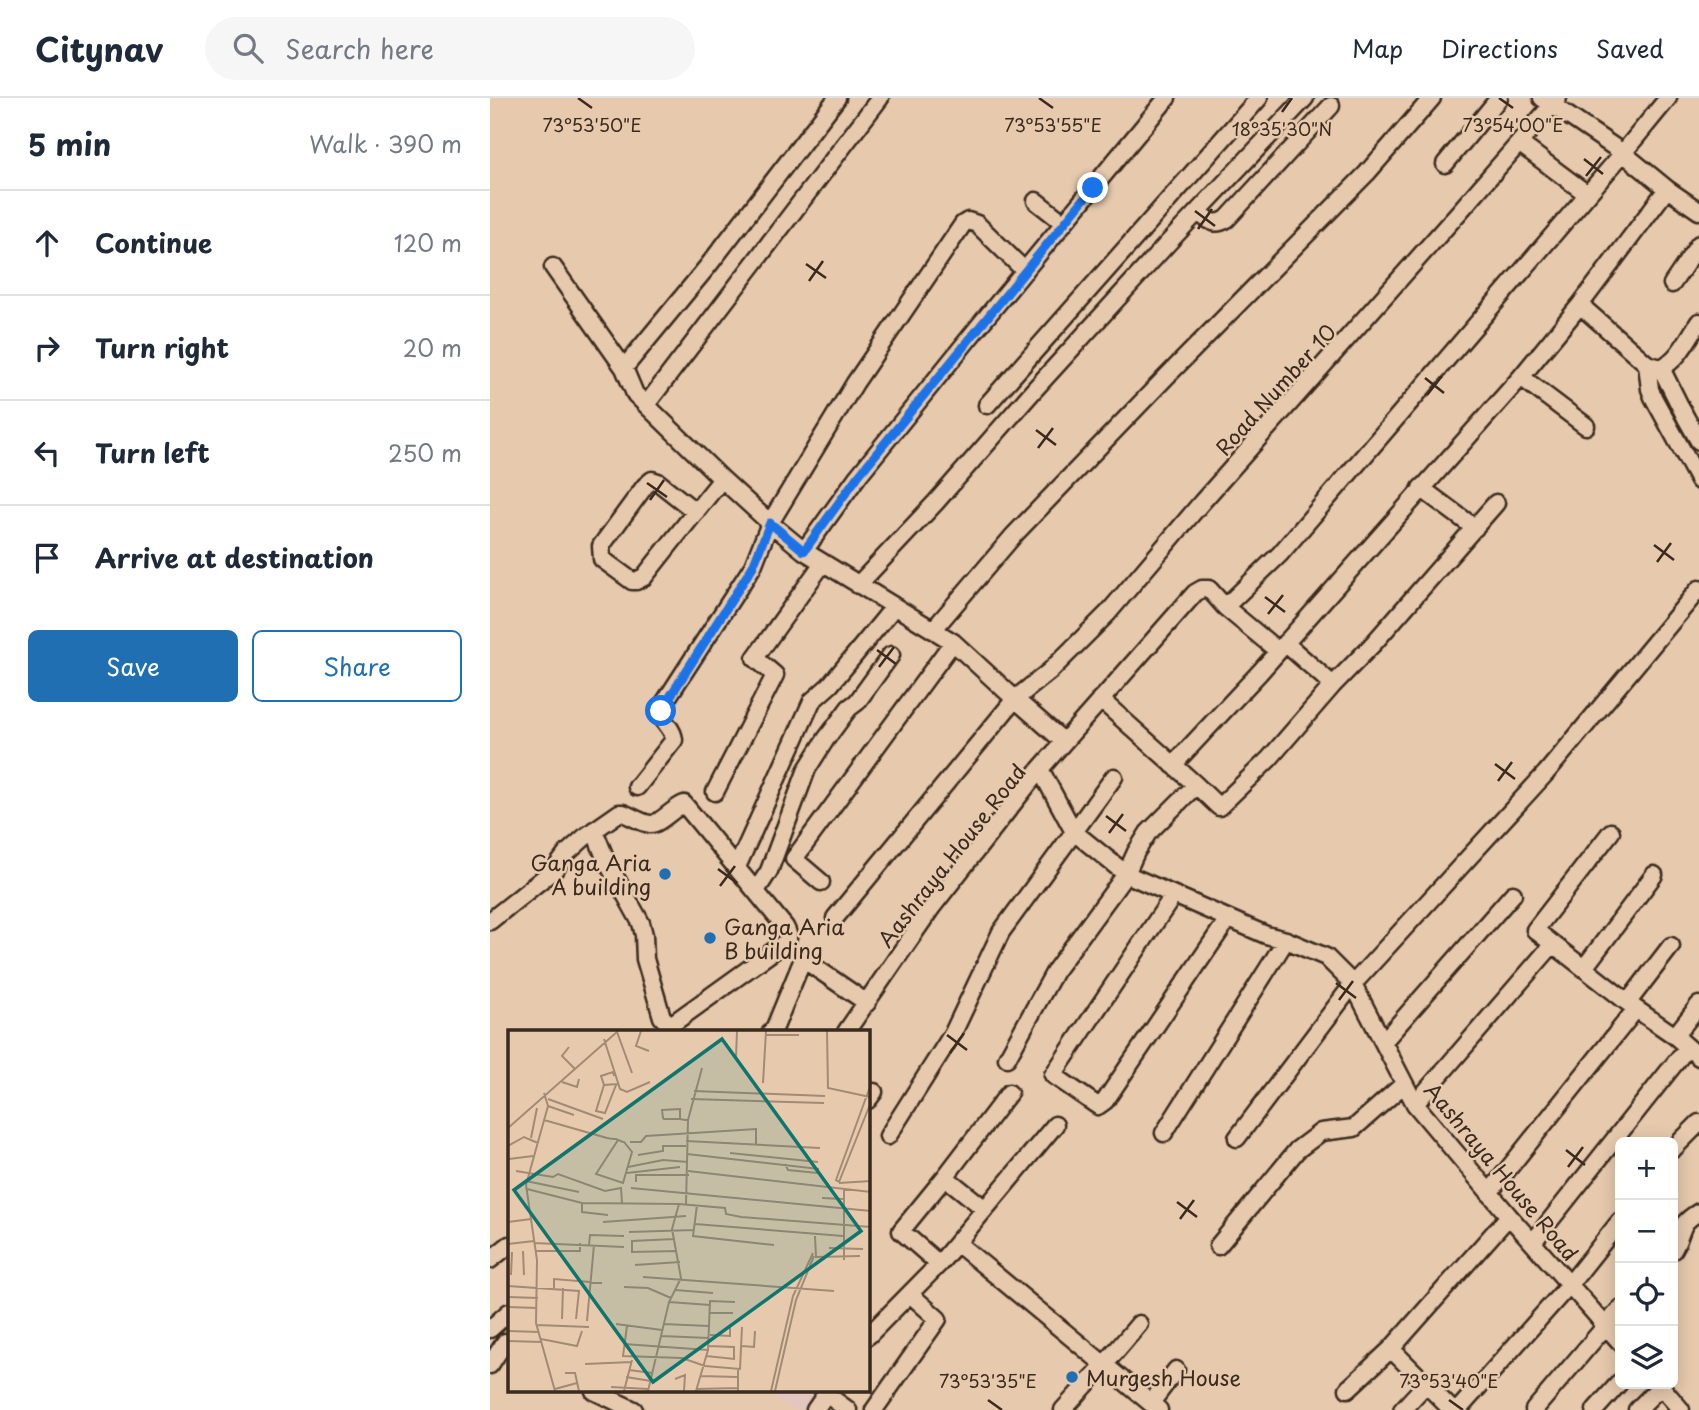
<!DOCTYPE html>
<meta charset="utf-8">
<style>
body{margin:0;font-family:"Playpen Sans",sans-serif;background:#f6f6f7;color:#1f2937}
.controls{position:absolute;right:21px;bottom:21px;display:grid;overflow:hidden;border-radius:10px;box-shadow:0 4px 18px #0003}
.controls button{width:63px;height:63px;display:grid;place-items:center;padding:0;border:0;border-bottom:2px solid #e0e1e3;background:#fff;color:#1f2937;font:35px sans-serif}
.stop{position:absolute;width:21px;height:21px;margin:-16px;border:5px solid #1a73e8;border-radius:50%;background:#fff}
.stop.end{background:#1a73e8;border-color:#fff;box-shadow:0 2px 7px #0008}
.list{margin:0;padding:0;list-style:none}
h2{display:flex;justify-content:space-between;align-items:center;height:91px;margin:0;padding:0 28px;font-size:30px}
h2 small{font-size:23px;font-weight:400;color:#747a83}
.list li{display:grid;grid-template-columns:46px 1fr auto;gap:21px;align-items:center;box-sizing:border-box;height:105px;padding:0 28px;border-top:2px solid #e0e1e3}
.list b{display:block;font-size:26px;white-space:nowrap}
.list em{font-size:23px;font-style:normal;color:#747a83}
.actions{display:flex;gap:14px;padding:21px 28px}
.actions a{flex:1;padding:16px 0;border:2px solid #1f6fb2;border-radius:10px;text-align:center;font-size:24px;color:#1f6fb2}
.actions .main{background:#1f6fb2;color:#fff}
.icon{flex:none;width:38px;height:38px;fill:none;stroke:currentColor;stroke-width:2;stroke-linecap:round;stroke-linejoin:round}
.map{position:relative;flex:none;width:1209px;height:1312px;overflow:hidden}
header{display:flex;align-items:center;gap:42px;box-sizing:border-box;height:98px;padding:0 35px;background:#fff;border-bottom:2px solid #e0e1e3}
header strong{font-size:33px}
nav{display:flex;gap:38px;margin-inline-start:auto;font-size:24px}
.search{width:490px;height:63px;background:#f6f6f7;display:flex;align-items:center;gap:18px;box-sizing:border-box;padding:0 24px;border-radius:38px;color:#747a83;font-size:26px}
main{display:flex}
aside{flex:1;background:#fff}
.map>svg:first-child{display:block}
</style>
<header>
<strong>Citynav</strong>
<div class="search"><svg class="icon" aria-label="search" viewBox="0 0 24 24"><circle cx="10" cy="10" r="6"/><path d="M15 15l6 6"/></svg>Search here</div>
<nav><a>Map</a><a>Directions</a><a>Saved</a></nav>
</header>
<main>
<aside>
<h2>5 min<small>Walk · 390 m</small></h2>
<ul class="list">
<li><svg class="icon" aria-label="ahead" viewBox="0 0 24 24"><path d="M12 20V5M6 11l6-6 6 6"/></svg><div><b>Continue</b></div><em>120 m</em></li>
<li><svg class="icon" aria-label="right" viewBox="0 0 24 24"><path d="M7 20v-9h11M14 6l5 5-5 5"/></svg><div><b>Turn right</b></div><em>20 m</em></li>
<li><svg class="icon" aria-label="left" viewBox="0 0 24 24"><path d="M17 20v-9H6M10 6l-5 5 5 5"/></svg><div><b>Turn left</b></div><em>250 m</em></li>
<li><svg class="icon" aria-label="arrive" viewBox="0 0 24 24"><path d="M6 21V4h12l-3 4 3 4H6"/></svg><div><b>Arrive at destination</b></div></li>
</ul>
<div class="actions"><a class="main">Save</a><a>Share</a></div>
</aside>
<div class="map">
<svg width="1209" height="1312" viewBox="0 0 1209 1312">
<rect width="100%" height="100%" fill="#e7caae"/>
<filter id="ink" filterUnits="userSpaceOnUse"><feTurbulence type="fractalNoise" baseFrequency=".0143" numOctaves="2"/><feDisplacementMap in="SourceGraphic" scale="14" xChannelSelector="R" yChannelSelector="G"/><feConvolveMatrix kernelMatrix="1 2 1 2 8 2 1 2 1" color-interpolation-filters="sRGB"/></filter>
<g filter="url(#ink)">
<path fill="#e3c6bf" d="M274 1293H331L318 1312H304Z"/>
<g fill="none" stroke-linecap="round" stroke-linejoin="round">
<defs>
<path id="minor" d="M1052 0 1133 55 1177 91 1209 113
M1029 45 1097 96
M955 66 1009 0
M546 103 574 125
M707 114C719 122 724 129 737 121L841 8
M63 169 134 270 145 296 232 381 280 425 314 453 463 544 525 601 573 643
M1182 186 1209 146
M1090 207 1157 266 1171 270C1189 261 1198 241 1209 224
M1157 266 1160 291 1163 299 1209 383
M134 270 218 168 347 0
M1171 270 1196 320 1209 343
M1031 279 1096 328
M156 307 390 0
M497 307 769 0
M931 390 985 430
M206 414 168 384 162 382 155 388 111 448 112 461 142 483H146L154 479C180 446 206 413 232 381
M314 453 368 378 489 228 677 0
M368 487 446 404 544 292 678 145 815 0
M735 509 788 553
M443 532 524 437 676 279 877 75 942 0
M795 545 843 587
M610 601 706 687 729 709 779 661 843 587 883 546 1006 405
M683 667 770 574 1031 279 1090 207 1177 91
M550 671 584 734 636 776 776 837 796 842 836 859 863 886 925 1006 1019 1118 1130 1244
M147 689 184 642C183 625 165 624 174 605L263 468 280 425 365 285 473 126 478 123 487 126 535 173
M225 694 285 577 265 560 333 465
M1121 734 1045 832 1146 911 1185 938 1209 959
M247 769 322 603 340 587 404 509
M331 784 304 761 463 544
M266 793 279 773 317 671 336 641 359 610 367 604 401 557
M683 798 563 977 608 1008 615 1003 738 821
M345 820 525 601 560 573 618 515 712 404 970 113 1068 0
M0 823 65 771 77 755 96 738 129 715H133C141 718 151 725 160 726 169 727 183 710 194 706L295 829C298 835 300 838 296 844L182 926 178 925 172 919 155 861 154 837 151 825 116 762 104 732
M1094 870 1164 777
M1138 904 1181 848
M281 934 285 929 313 861 377 905
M356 934 442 809 550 671 705 495 712 491H719L735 509 790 456 1133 55 1178 0
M1185 938 1209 907
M893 944 1023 796
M517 960 565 873 636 776 646 754 658 735 706 687
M378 1002 384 994
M925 1006 1063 846
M674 1035 796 842
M398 1038 463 935 511 834 624 679
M747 1040 863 886 1056 675 1209 491
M1183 1051 1209 1025
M455 1079 495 1111
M999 1095 1146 911
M1043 1144 1197 950
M467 1145 669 1312
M728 1148 807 1052 831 1034 864 1030 914 986
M1183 1152C1189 1143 1190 1133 1195 1125 1199 1120 1204 1117 1209 1114
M0 1162 19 1147
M449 1166 411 1133 455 1079 519 995
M0 1231 19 1214
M378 1238 450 1165 565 1027
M901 1251 962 1312
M0 1267 15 1244
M1169 1286 1191 1312
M858 1291 901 1251 1019 1118
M104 1293 144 1312
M336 1296 358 1312
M661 1305 686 1272
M325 1312 338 1293
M384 1312 448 1221 420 1196
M573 1312 615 1266 649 1226
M912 1312 936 1286
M968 1312 1080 1186 1130 1123
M1044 1312 1130 1211
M1105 1312 1130 1284
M1147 1312 1171 1288"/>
</defs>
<use href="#minor" stroke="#3b2a1e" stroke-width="21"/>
<use href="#minor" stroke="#e7caae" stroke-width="16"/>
</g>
</g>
<g fill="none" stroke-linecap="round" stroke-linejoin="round" filter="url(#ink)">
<path stroke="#1a73e8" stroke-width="9" d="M171 613 263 468 280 425 314 453 368 378 603 90"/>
</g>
<path fill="none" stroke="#3b2a1e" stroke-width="2.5" d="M88 0 102 10M549 0 563 10M1009 0 1023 10M792 14 802 0M1094 61 1113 76M1096 78 1111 59M705 113 725 128M708 131 722 111M316 166 336 180M319 183 333 163M935 280 954 295M937 297 952 278M546 332 566 347M548 350 563 330M157 385 177 399M160 402 174 382M1164 447 1184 462M1167 464 1181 445M775 499 795 514M778 516 793 497M387 552 406 566M389 569 404 549M1005 666 1025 681M1008 683 1022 664M616 718 636 733M619 735 633 716M228 771 247 785M230 788 245 768M846 885 866 900M849 902 863 883M457 937 477 952M460 955 474 935M1076 1052 1095 1067M1078 1069 1093 1049M687 1104 707 1119M690 1121 704 1102M498 1302 512 1312M959 1302 973 1312"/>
<g fill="#1f6fb2" stroke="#e7caae" stroke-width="2.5">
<circle cx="175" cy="776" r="7"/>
<circle cx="220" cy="840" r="7"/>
<circle cx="582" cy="1279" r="7"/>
</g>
<g text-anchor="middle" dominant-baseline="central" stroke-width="5" stroke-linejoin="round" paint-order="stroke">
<g font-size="21" fill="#3b2a1e" stroke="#e7caae">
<text transform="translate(785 291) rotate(-48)">Road Number 10</text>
<text transform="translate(461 757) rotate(-52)">Aashraya House Road</text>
<text transform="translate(1012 1073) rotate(50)">Aashraya House Road</text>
</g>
<g font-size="21" fill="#3b2a1e" stroke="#e7caae" text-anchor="start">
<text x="161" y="764" text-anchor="end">Ganga Aria<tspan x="161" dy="24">A building</tspan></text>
<text x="234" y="828">Ganga Aria<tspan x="234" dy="24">B building</tspan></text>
<text x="596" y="1279">Murgesh House</text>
</g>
</g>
<g transform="translate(18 932)">
<rect width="362" height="362" fill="#e7caae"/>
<path fill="none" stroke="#a28a74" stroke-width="2" d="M133 1 128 16 141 21M319 1 320 58 362 67M109 2 124 43M257 5H291M96 9 112 59 119 62 142 52M61 17 54 26 67 39M228 27 229 1M54 52 69 57 71 49M255 53 258 1M96 55 93 46 105 42 106 46M108 55 97 83 88 81 96 55 110 54M186 61 317 66M36 63 40 76 18 155 29 230 28 293 47 361M40 69 95 89M183 69 316 73M40 76 66 85M172 89V79L154 80 155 88 156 89H172L177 90H180M36 90 99 108 105 109H108L115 112H116L124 122 115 153 88 144 110 110M0 98 110 1M23 108 29 78M178 111 312 118M122 112H133L138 106 248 99V114M0 116 16 107 30 113M222 123 310 132M179 124 311 139M130 125 155 121V116H178M1 129 25 126M277 134 280 140 310 143M120 137 155 130 180 132M8 141 45 147 50 144 97 161 113 158 114 173M180 141 363 162M119 143 172 137M18 151 71 162M128 152V145H181M331 152 328 150 363 54M331 152 363 72M331 153 363 151M123 158 363 181M19 159 74 173 171 174 217 178 218 184 233 187 363 197M314 168 335 169M74 173V182L100 185M178 174 180 90 194 38M189 175 185 206 266 215M0 192 23 189M95 192 178 186M187 194 335 206M121 202 186 200M307 206 308 227 352 226M166 209 124 211V222L169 221M26 213 116 217M0 214 26 211M81 215 82 205 116 206M321 218 355 219M15 221 16 245M28 221H72V213M336 230V159M127 235 172 232M3 245 4 222M135 247 326 261M0 256 71 261 68 289M116 257 140 258 163 268M46 258V249L94 253M167 260 205 263M0 267 30 268M161 272 202 275M0 277 29 278M202 283H225M54 289 55 258M79 291 86 215M108 294 154 300M155 294 201 296M29 295 81 297M119 296 115 326 174 328 197 336 232 339 234 297M0 301 31 302M202 305 222 306V296M153 306 201 308M33 309 69 316 74 301M0 311 34 312M116 314 200 320M234 316 246 317 247 301M198 326 226 329V317L201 316M77 334 124 332M121 340 144 343M57 343H67L71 361M192 346 230 347M118 347 143 351M167 349 177 345 176 361M103 357 140 359M47 359 69 353M188 359 230 358M116 361 124 330M140 361 161 272 173 248 164 199 171 174M188 361 200 320 202 271 227 272M230 361V339M263 361 285 266 305 223M267 361 288 270 306 226"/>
<path fill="#0f766e" fill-opacity="0.15" stroke="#0f766e" stroke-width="3.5" d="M214 9 353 201 145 352 6 160Z"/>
<rect width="362" height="362" fill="none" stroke="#3b2a1e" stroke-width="3.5"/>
</g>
<g font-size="18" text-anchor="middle" fill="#3b2a1e" stroke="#e7caae" stroke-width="5" stroke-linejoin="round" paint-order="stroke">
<text x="563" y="34">73°53'55"E</text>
<text x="102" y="34">73°53'50"E</text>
<text x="1023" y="34">73°54'00"E</text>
<text x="792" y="38">18°35'30"N</text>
<text x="498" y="1290">73°53'35"E</text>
<text x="959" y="1290">73°53'40"E</text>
</g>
</svg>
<div class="controls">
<button>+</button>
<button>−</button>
<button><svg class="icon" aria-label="locate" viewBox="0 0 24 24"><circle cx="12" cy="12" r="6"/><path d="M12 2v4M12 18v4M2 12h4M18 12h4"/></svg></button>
<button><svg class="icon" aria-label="layers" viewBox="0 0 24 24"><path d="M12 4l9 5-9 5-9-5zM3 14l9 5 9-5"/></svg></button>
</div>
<div class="stop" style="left:171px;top:613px"></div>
<div class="stop end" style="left:603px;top:90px"></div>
</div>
</main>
